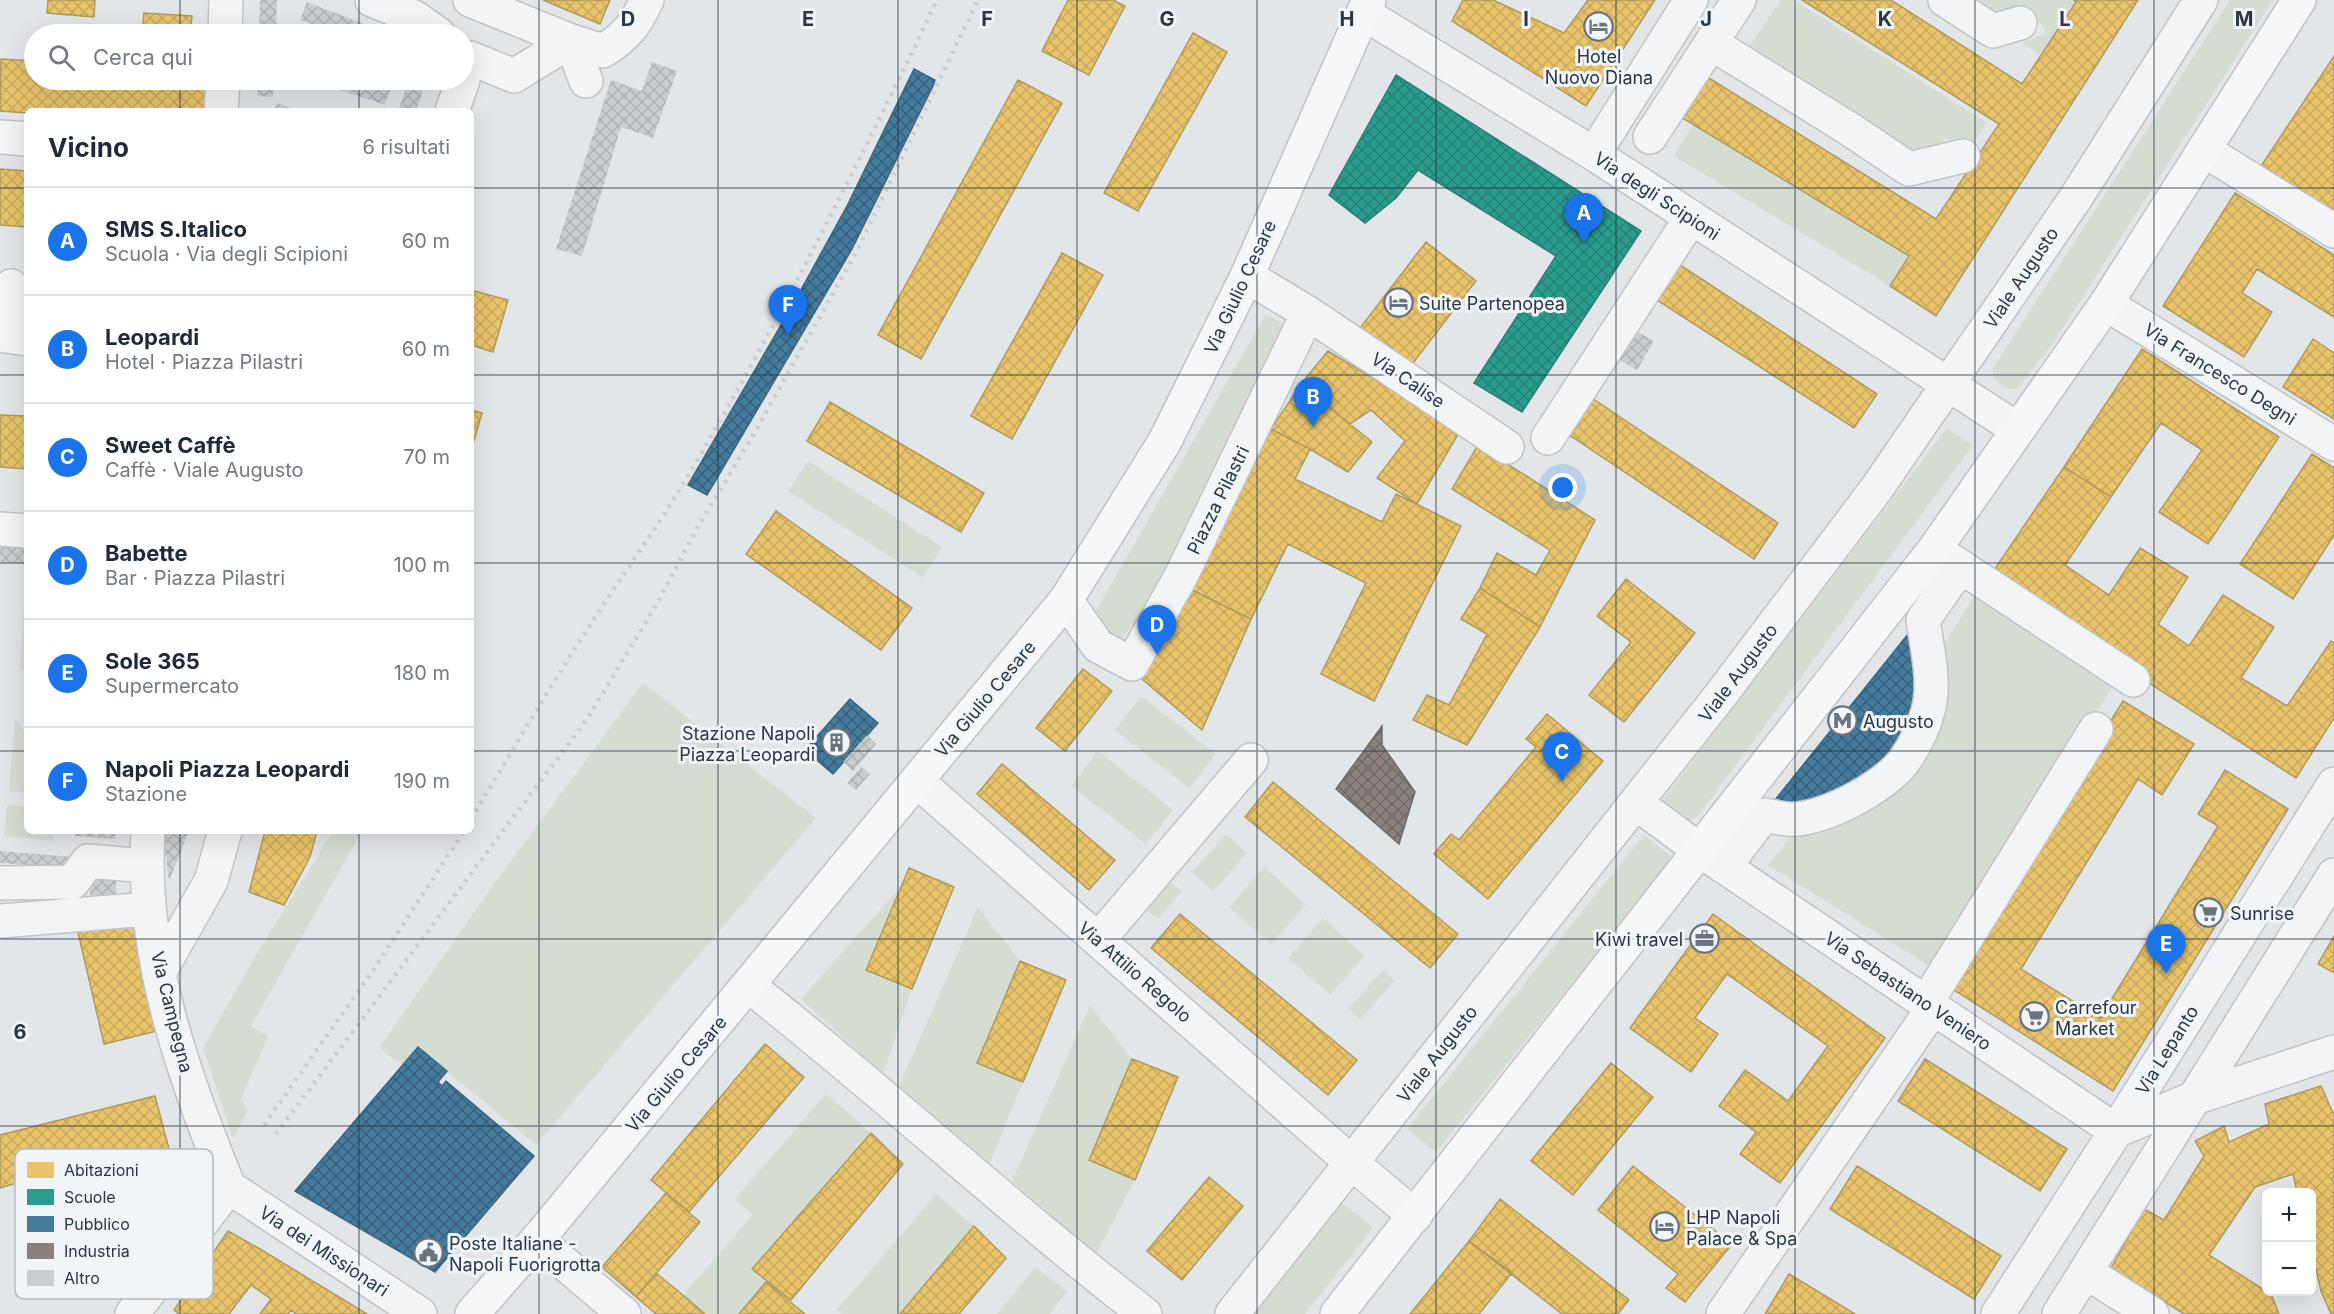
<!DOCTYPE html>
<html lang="it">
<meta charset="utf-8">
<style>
body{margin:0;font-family:Inter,sans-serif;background:#f2f2f3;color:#1f2937}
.controls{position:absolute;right:18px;bottom:18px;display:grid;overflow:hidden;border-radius:9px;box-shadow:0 6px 24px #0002}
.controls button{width:54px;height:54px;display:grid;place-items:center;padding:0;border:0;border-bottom:2px solid #e0e1e3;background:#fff;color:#1f2937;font:30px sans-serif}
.you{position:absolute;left:1563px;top:488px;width:21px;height:21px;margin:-15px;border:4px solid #fff;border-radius:50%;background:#1a73e8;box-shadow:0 0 0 9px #1a73e833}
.badge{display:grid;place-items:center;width:39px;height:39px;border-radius:50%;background:#1a73e8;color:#fff;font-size:20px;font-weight:700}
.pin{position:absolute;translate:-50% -50px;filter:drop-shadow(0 2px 3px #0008)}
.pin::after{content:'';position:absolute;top:32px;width:21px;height:18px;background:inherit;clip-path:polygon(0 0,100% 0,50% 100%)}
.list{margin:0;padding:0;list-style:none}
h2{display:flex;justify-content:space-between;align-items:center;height:78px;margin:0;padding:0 24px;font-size:26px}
h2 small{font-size:20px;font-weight:400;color:#747a83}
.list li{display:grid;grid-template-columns:39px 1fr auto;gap:18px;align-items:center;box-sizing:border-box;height:108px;padding:0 24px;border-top:2px solid #e0e1e3}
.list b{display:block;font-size:22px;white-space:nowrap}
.list p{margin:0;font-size:20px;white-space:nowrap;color:#747a83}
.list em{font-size:20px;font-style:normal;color:#747a83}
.icon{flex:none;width:33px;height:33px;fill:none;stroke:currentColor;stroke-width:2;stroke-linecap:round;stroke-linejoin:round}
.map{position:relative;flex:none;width:2334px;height:1314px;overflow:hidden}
.search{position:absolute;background:#fff;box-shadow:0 6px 24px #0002;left:24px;top:24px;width:450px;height:66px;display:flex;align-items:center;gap:15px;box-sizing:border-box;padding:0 21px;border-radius:33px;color:#747a83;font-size:22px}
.panel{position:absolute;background:#fff;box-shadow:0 6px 24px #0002;left:24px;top:108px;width:450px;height:726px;border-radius:9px}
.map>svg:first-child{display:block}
</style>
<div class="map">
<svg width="2334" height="1314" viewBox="0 0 2334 1314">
<defs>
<pattern id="homes-cross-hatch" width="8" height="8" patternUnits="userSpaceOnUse" patternTransform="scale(1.5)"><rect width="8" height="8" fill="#e9c46a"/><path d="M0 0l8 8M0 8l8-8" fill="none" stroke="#c8a95d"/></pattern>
<pattern id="schools-cross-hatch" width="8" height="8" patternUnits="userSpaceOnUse" patternTransform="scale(1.5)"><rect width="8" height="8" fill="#2a9d8f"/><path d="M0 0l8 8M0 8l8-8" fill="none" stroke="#248176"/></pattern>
<pattern id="public-cross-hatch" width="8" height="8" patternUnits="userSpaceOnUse" patternTransform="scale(1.5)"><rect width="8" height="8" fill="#457b9d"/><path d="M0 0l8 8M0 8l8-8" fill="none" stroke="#37607b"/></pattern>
<pattern id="industry-cross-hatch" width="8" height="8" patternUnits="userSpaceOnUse" patternTransform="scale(1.5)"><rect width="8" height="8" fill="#8a817c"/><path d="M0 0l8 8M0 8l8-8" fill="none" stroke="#716a67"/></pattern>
<pattern id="building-cross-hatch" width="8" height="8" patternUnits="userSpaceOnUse" patternTransform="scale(1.5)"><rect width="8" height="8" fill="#cbced1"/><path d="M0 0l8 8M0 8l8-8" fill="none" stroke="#aeb2b5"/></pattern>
</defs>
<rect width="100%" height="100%" fill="#e3e6e9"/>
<path fill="#d5ddd3" d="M1781 0H1794L1987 123 1969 150 1945 138 1933 156 1920 159 1743 56Z
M1968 0H2074L2076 2 2041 56 2023 43 2027 40 2044 35 2045 28 2038 21 2010 8 1994 16Z
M2230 0H2273L2052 345 2017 389H2008L1994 379 1993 368Z
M1693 124 1909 256 1890 286 1674 156Z
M1266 314 1283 324 1167 579 1117 646 1093 616Z
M1947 428 1973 445 1698 816 1684 825 1662 810 1665 797Z
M808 461 942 547 923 578 788 491Z
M25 584H27V664L20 672Z
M1977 591 2118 678 1934 969 1768 865 1937 656Z
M643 683 816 818 536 1145 418 1047 402 1065 379 1048 491 888Z
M1141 696 1216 754 1189 788 1115 730Z
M15 718 27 736V793L9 791Z
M1098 751 1173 810 1146 844 1071 786Z
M7 805 27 807V831H55L54 841 4 836Z
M333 831H362L251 1026 268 1036 241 1099 248 1110 233 1139 203 1048 259 950Z
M1226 834 1247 853 1213 891 1192 872Z
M1644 835 1673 858 1436 1152 1407 1129Z
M1264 867 1306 905 1271 944 1229 907Z
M1167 879 1182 891 1158 919 1143 907Z
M901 886 866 970 912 989 883 1074 801 999Z
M978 907 1020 961 978 1063 1023 1082 989 1166 899 1086Z
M1323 918 1365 956 1330 995 1288 958Z
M1383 970 1395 981 1360 1020 1348 1009Z
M1090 1005 1132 1059 1090 1160 1135 1180 1096 1254 1012 1181Z
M826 1094 871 1133 752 1269 766 1282 739 1314H705L683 1295 753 1215 735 1199Z
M936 1194 974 1226 900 1314H842L837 1310Z
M1340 1201 1373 1228 1305 1314H1247Z
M1036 1267 1067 1292 1050 1314H997Z"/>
<path fill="url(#homes-cross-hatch)" stroke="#af9a5f" stroke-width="1.5" d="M48 0H95L94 17 47 13Z
M543 0H610L600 24Z
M1068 0H1113L1125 6 1089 75 1042 51Z
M1463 0H1493L1564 33 1588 0H1655L1586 106 1452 21Z
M1802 0H1891L2022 84 2076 2 2074 0H2138L1936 316 1890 286 1909 256 1676 114 1701 73 1936 219 1999 124Z
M144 13 192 16 190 34H142Z
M1193 33 1227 52 1138 211 1104 193Z
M2334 56V213L2261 166Z
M1 59 34 61V80H211L209 111H27V113L0 111Z
M1018 80 1062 103 921 359 878 335Z
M0 169 27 171V227L0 225Z
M2235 193 2334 255V317L2257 269 2242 293 2272 312 2244 357 2163 306Z
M1426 242 1476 281 1410 367 1360 328Z
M1062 253 1103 275 1012 439 971 416Z
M1677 263 1877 394 1854 428 1654 298Z
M471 290 508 300 493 352 471 345Z
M2313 339 2334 353V419L2283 387Z
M2142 349 2279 437 2208 544 2159 512 2202 450 2161 423 2111 497 2064 467Z
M1328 351 1460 431 1417 504 1377 478 1405 441 1371 410 1350 424 1301 384Z
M1301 384 1372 442 1348 472 1310 449 1271 429Z
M1592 398 1778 523 1754 559 1568 434Z
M830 402 984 493 961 532 807 441Z
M471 410 482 413 471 451Z
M0 415 27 416V469L0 467Z
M1271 429 1310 449 1295 479 1382 522 1396 494 1461 526 1374 701 1321 674 1366 583 1288 544 1251 619 1192 590Z
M1478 445 1595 520 1540 627 1480 588 1497 553 1536 575 1550 550 1452 489Z
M2312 454 2334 468V535L2293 599 2240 564Z
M2064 467 2111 497 2065 565 2109 595 2140 548 2188 577 2158 624 2189 646 2223 595 2274 627 2241 678 2287 706 2331 641 2334 643V718L2296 778 1988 579Z
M776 511 912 608 881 650 746 554Z
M1626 579 1695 633 1624 722 1589 695 1631 642 1597 616Z
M1480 588 1540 627 1467 745 1413 720 1427 695 1449 705 1487 634 1461 619Z
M1192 590 1251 619 1202 730 1142 679Z
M1083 669 1112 691 1065 751 1036 728Z
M2123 701 2194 744 2162 795 2138 779 2021 969 2100 1018 2218 826 2198 814 2225 770 2288 809 2113 1091 1946 985Z
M1547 714 1603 761 1488 899 1434 854 1451 834 1459 840 1536 747 1526 739Z
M1002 764 1115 860 1089 890 977 794Z
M1273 782 1458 934 1430 968 1245 817Z
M265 831H317L310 857 284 905 249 892Z
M909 868 954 887 912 989 866 970Z
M1180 914 1357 1060 1328 1095 1151 948Z
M1713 914 1885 1038 1780 1183 1740 1154 1756 1132 1719 1106 1745 1070 1788 1101 1828 1046 1727 974 1695 1018 1718 1034 1691 1072 1630 1028Z
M133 919 161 1030 104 1044 77 928Z
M2334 936V973L2318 964Z
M1020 961 1066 980 1023 1082 977 1063Z
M765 1044 804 1077 689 1212 651 1180Z
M1132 1059 1178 1077 1135 1180 1089 1160Z
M1925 1059 2067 1149 2040 1191 1898 1101Z
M1611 1063 1653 1097 1573 1195 1531 1161Z
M2321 1086 2334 1115V1177L2332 1178 2334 1183V1314H2331L2321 1291 2312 1251V1192H2297L2293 1174 2255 1187 2209 1255 2271 1294 2279 1314H2184L2111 1268 2144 1209 2164 1220 2204 1156 2195 1141 2224 1126 2229 1142 2269 1124 2265 1104Z
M155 1096 182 1198 102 1296 69 1266 124 1175 119 1153 0 1188V1135Z
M871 1133 903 1164 791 1300 752 1269Z
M1633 1166 1732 1244 1685 1302 1666 1288 1678 1274 1598 1210Z
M1857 1166 2001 1256 1974 1299 1830 1209Z
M1209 1177 1243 1206 1182 1280 1147 1251Z
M666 1193 700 1222 636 1297 602 1267Z
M1500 1199 1629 1300 1618 1314H1562L1469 1241Z
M974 1226 1006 1258 959 1314H900Z
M228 1231 260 1249 367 1314H296L291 1310 288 1314H260L271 1299 251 1285 229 1314H179L174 1310Z
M1469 1241 1512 1273 1479 1314H1410Z
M656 1273 683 1295 705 1314H656L636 1297Z
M1789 1274 1855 1314H1765Z
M766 1282 805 1314H739Z"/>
<path fill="url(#schools-cross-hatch)" stroke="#297e78" stroke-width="1.5" d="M1396 75 1641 231 1522 412 1474 383 1556 256 1418 170 1396 198 1365 223 1329 195Z"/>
<path fill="url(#public-cross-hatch)" stroke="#3c6782" stroke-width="1.5" d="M914 69 935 80 933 86 852 249 707 495 688 485 791 308 847 206Z
M1913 628 1917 712 1881 770 1805 806 1771 805Z
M850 699 878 723 833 774 805 750Z
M418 1047 447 1071 438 1082 442 1086 446 1081 534 1156 435 1272 295 1191Z"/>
<path fill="url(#industry-cross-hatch)" stroke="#6c6b6b" stroke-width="1.5" d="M1382 726V745L1415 792 1399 844 1336 789Z"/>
<path fill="url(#building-cross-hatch)" d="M260 0H277L276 34H259Z
M307 2 389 34H337L300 20Z
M652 62 677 71 653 138 621 127 582 256 556 249 611 80 642 91Z
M257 80H274L273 97 257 96Z
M310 80H394L385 105Z
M409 80 426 82 416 111H398Z
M277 103 298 111H274Z
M1632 329 1654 341 1637 370 1616 358Z
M0 546 27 547V564L0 562Z
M867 735 876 744 853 771 843 762Z
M861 767 870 774 856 790 847 783Z
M75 831H116L115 839 75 836Z
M163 831H189L169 881Z
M0 851 73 857 70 868 0 863Z
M90 878 116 879V895H90Z"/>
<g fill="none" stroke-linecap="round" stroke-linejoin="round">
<defs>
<path id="minor" d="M372 0 414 17 438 34
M1945 0 1993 31 2020 23
M1363 13 1594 154 2017 429
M225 34 226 0
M571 41 603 51C627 36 635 25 647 0
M571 41 586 81
M1711 43 1851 130 1909 169 1963 156
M470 58 514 76 571 41 470 0
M221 111 223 80
M452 111 463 80
M0 137 27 139
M1650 137 1739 0
M2204 150 2334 231
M1594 154 1691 0
M11 286 6 336 27 339
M2106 304 2334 444
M1308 313 1507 447
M1548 438 1691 218
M0 529 27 531
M1943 555 2133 680
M1066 600 1098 646 1132 664 1181 576 1308 313 1247 276
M917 781 1352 1163 1415 1216
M1636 803 1701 851 2116 1131 2194 1098 2334 1052
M148 831C140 954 183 1075 229 1187
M1724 867 1764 815C1771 816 1779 818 1787 819 1820 822 1884 788 1904 761 1914 747 1923 729 1928 711 1936 683 1927 648 1923 620L1960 567
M0 883 73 882 88 861 146 866
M0 921 148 909
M1098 940 1251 760
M160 971 211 881 225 831
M749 986C884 1092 1009 1209 1145 1314
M1926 1003 2096 729
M229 1187 420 1314
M537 1240 624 1314
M2086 1272 2152 1314
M132 1314 229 1187
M1232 1314 1723 692 1877 488 2075 199 2201 0
M1723 1314 1933 1008
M1998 1314 2116 1131 2334 784
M2059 1314 2334 875"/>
<path id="major" d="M472 1314 537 1240 1066 600 1165 441 1247 276 1369 0
M1337 1314 1934 550 2106 304 2299 0"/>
</defs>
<use href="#minor" stroke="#c1c4c7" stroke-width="36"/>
<use href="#major" stroke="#bfc3c7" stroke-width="36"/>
<use href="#minor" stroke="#f3f4f5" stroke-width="33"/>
<use href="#major" stroke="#f6f7f7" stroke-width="33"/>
<path stroke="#cbced0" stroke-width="4.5" stroke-dasharray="3 6" stroke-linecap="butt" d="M471 819C506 761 541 702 577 645 618 581 663 520 701 454 786 307 864 154 937 0
M264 1125 376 966 464 831
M276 1134 587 719 658 602 697 528 752 437 859 247 978 0"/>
</g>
<path fill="none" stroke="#273744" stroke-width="1.5" stroke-opacity="0.55" d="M180 0V34M359 0V34M539 0V1314M718 0V1314M898 0V1314M1077 0V1314M1257 0V1314M1436 0V1314M1616 0V1314M1795 0V1314M1975 0V1314M2154 0V1314M180 80V111M359 80V111M0 188H27M471 188H2334M0 375H27M471 375H2334M0 563H27M471 563H2334M0 751H27M471 751H2334M180 831V1314M359 831V1314M0 939H2334M0 1126H2334"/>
<defs>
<symbol id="hotel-ring" viewBox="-11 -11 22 22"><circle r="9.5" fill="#f1f5f8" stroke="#69747e" stroke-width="1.5"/><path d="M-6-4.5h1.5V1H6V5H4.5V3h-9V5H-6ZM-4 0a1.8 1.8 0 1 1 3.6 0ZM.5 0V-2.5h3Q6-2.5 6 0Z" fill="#69747e"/></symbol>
<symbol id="metro-ring" viewBox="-11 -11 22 22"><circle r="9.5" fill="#f1f5f8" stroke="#69747e" stroke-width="1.5"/><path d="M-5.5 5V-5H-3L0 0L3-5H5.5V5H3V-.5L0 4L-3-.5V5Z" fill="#69747e"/></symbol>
<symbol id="building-ring" viewBox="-11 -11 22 22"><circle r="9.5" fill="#f1f5f8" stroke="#69747e" stroke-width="1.5"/><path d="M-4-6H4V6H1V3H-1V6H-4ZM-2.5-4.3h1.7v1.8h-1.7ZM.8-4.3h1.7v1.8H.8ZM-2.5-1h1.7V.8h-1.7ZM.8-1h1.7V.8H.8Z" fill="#69747e"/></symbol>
<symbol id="supermarket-ring" viewBox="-11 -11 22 22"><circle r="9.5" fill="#f1f5f8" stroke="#69747e" stroke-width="1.5"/><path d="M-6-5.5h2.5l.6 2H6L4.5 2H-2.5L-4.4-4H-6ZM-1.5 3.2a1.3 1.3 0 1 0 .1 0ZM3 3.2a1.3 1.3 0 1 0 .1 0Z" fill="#69747e"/></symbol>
<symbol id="office-ring" viewBox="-11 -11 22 22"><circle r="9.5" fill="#f1f5f8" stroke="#69747e" stroke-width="1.5"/><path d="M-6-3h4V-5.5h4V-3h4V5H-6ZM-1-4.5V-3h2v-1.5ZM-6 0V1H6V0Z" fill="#69747e"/></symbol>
<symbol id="civic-ring" viewBox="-11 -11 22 22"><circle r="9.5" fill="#f1f5f8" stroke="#69747e" stroke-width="1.5"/><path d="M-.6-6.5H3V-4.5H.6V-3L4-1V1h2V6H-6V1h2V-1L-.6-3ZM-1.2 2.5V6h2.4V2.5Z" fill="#69747e"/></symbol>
</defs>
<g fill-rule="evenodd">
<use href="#hotel-ring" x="1582" y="10" width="33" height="33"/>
<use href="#hotel-ring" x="1382" y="286" width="33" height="33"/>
<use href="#metro-ring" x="1826" y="704" width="33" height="33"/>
<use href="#building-ring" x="820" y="726" width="33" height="33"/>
<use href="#supermarket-ring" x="2192" y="896" width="33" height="33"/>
<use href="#office-ring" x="1688" y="922" width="33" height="33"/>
<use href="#supermarket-ring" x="2018" y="1000" width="33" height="33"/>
<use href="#hotel-ring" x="1648" y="1210" width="33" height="33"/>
<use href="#civic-ring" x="412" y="1236" width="33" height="33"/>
</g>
<g text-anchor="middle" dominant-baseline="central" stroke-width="6" stroke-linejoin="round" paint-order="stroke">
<g font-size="18" fill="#273744" stroke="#f1f5f8" text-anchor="start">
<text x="1599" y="56" text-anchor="middle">Hotel<tspan x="1599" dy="21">Nuovo Diana</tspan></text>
<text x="1419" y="303">Suite Partenopea</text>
<text x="1863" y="721">Augusto</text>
<text x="815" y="733" text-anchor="end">Stazione Napoli<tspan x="815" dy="21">Piazza Leopardi</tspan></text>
<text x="2230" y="913">Sunrise</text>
<text x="1683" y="939" text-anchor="end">Kiwi travel</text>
<text x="2055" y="1007">Carrefour<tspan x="2055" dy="21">Market</tspan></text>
<text x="1686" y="1217">LHP Napoli<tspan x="1686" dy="21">Palace &amp; Spa</tspan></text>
<text x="449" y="1243">Poste Italiane -<tspan x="449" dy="21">Napoli Fuorigrotta</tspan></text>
</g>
<g font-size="18" fill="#273744" stroke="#f1f5f8">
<text transform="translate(1657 196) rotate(33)">Via degli Scipioni</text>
<text transform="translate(2021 278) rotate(-56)">Viale Augusto</text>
<text transform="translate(1240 287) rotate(-65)">Via Giulio Cesare</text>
<text transform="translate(2220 374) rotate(32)">Via Francesco Degni</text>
<text transform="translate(1408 380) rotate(34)">Via Calise</text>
<text transform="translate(1218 500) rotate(-64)">Piazza Pilastri</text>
<text transform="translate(1738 673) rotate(-53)">Viale Augusto</text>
<text transform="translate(985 699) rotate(-50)">Via Giulio Cesare</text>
<text transform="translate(1135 972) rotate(41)">Via Attilio Regolo</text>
<text transform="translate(1908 991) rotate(34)">Via Sebastiano Veniero</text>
<text transform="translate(172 1012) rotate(76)">Via Campegna</text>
<text transform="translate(2167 1050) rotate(-58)">Via Lepanto</text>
<text transform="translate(1437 1054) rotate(-52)">Viale Augusto</text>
<text transform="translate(676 1074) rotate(-50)">Via Giulio Cesare</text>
<text transform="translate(324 1251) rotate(33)">Via dei Missionari</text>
</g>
</g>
<rect x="15" y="1149" width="198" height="150" rx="9" fill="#f1f5f8" stroke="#b4bcc2" stroke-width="1.5"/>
<rect x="27" y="1162" width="27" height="16" fill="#e9c46a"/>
<rect x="27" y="1189" width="27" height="16" fill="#2a9d8f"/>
<rect x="27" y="1216" width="27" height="16" fill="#457b9d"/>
<rect x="27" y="1243" width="27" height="16" fill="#8a817c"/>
<rect x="27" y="1270" width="27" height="16" fill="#cbced1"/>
<g font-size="16" fill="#273744">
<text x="64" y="1176">Abitazioni</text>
<text x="64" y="1203">Scuole</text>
<text x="64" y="1230">Pubblico</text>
<text x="64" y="1257">Industria</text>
<text x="64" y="1284">Altro</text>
</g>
<g font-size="20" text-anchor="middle" font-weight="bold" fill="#273744" stroke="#f1f5f8" stroke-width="6" stroke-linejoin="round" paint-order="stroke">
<text x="628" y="26">D</text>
<text x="808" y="26">E</text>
<text x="987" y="26">F</text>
<text x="1167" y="26">G</text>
<text x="1347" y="26">H</text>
<text x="1526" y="26">I</text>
<text x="1706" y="26">J</text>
<text x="1885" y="26">K</text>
<text x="2065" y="26">L</text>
<text x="2244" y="26">M</text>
<text x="20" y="1039">6</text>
</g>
</svg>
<div class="controls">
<button>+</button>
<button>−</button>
</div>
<div class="you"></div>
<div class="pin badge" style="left:1584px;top:243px">A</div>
<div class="pin badge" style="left:1313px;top:427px">B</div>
<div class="pin badge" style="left:1562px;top:782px">C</div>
<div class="pin badge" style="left:1157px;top:655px">D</div>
<div class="pin badge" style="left:2166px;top:974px">E</div>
<div class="pin badge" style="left:788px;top:335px">F</div>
<div class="search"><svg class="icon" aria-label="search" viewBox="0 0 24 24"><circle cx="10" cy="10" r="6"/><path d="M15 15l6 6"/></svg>Cerca qui</div>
<section class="panel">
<h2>Vicino<small>6 risultati</small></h2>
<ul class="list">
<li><span class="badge">A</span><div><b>SMS S.Italico</b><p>Scuola · Via degli Scipioni</p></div><em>60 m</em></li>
<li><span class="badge">B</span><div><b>Leopardi</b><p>Hotel · Piazza Pilastri</p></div><em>60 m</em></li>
<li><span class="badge">C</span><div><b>Sweet Caffè</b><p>Caffè · Viale Augusto</p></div><em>70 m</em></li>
<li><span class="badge">D</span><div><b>Babette</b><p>Bar · Piazza Pilastri</p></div><em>100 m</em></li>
<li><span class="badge">E</span><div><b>Sole 365</b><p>Supermercato</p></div><em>180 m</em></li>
<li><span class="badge">F</span><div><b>Napoli Piazza Leopardi</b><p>Stazione</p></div><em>190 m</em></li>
</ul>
</section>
</div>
